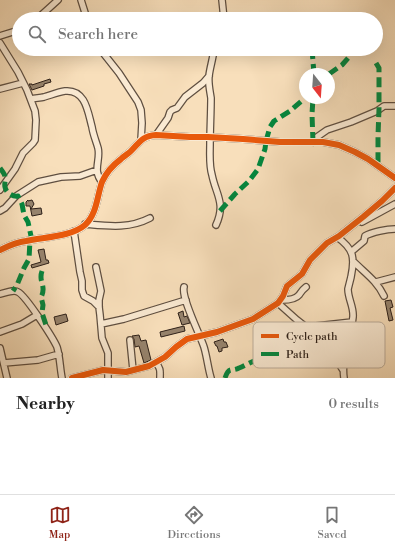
<!DOCTYPE html>
<style>
body{margin:0;font-family:"Libre Bodoni",serif;background:#f6f6f6;color:#222}
.compass{position:absolute;left:299px;top:68px;width:36px;height:36px;border-radius:50%;background:#fff;box-shadow:0 4px 16px #0002;rotate:163deg}
.list{margin:0;padding:0;list-style:none}
h2{display:flex;justify-content:space-between;align-items:center;height:52px;margin:0;padding:0 16px;font-size:17px}
h2 small{font-size:13px;font-weight:400;color:#767676}
.icon{flex:none;width:22px;height:22px;fill:none;stroke:currentColor;stroke-width:2;stroke-linecap:round;stroke-linejoin:round}
.map{position:relative;flex:none;width:395px;height:378px;overflow:hidden}
.search{position:absolute;background:#fff;box-shadow:0 4px 16px #0002;left:12px;right:12px;top:12px;height:44px;display:flex;align-items:center;gap:10px;box-sizing:border-box;padding:0 14px;border-radius:22px;color:#767676;font-size:15px}
.sheet{height:116px;background:#fff}
nav{display:flex;justify-content:space-around;align-items:center;box-sizing:border-box;height:56px;border-top:1px solid #e0e0e0;background:#fff;font-size:11px;color:#767676}
nav a{display:grid;justify-items:center;gap:2px}
nav .on{color:#8f2418}
.map>svg:first-child{display:block}
</style>
<div class="map">
<svg width="395" height="378" viewBox="0 0 395 378">
<rect width="100%" height="100%" fill="#f8dfbb"/>
<filter id="stains"><feTurbulence type="fractalNoise" baseFrequency=".005" numOctaves="4"/><feColorMatrix values="0 0 0 0 .2 0 0 0 0 .09 0 0 0 0 .02 0 0 0 .5 -.17"/></filter>
<radialGradient id="worn" r=".72"><stop offset=".6" stop-color="#630" stop-opacity="0"/><stop offset="1" stop-color="#630" stop-opacity=".3"/></radialGradient>
<path fill="#96836d" stroke="#2c1f18" d="M50 79 51 82 44 84V86L32 90 29 84H32V85Z
M28 200V201L32 200 34 204 31 209 41 208 42 214 32 216 30 206H26V202Z
M44 249 46 260H48L49 263 32 268 31 265 41 262 38 250Z
M391 300 393 307 390 308 393 320 389 321 385 301Z
M183 311 184 317 187 316 190 323 182 325 178 313Z
M66 314 68 321 56 325 54 317Z
M184 326 185 331 161 337 160 332Z
M139 335 141 341 146 340 151 360 144 363 139 346 135 347 134 339 132 336Z
M223 339 224 342H226L228 347 222 348V351L219 352 217 346H216L214 342Z"/>
<g fill="none" stroke-linecap="round" stroke-linejoin="round">
<defs>
<path id="minor" d="M81 0 87 19
M222 0 224 19
M37 19 58 0
M0 36 19 30
M0 43 18 72 27 90 35 111 36 120 35 140 33 143 23 153 15 169 0 190
M100 49 119 73 138 102 141 110 142 123 141 140
M214 49C213 59 210 67 209 76 208 83 210 91 211 98 211 113 210 129 210 144 210 155 209 165 212 175 216 195 226 203 216 225
M0 89 23 83
M31 99C35 98 40 98 44 97 51 95 58 92 65 91 86 89 88 113 92 127 93 134 96 141 98 148 101 160 92 170 102 182
M156 135 168 118 170 112 172 110 177 108 185 97 203 83 209 76
M313 142 317 137 327 130 351 122 377 111 384 106H395
M0 211 5 208 16 196 38 182 61 177 80 176 97 170
M362 222 395 204
M85 224C108 226 129 229 150 218
M74 231 80 272 82 281V290L84 296 93 301 99 307
M339 236 337 237C354 249 355 258 351 277 350 281 349 285 348 289 348 299 354 307 353 317 351 337 341 357 344 378
M0 250C8 246 17 242 26 241 43 237 71 237 85 225 97 214 97 196 102 182 106 173 113 165 121 159 124 156 128 154 131 151 140 142 142 136 156 135L190 137H208L243 139 280 142H323L339 145 355 152 368 159 395 178
M351 252 364 241 365 236C372 232 387 229 395 229
M354 262C365 273 377 281 384 296
M96 267 101 291 99 300V307L100 315 102 338 108 353V378
M376 282 395 277
M184 287C181 298 200 334 204 347 207 357 208 368 211 378
M0 294C5 293 14 289 18 292 26 296 53 338 57 347 60 357 60 368 62 378
M282 300C287 300 295 300 299 295 301 292 302 290 306 287
M278 303 297 320 325 342 343 370
M101 324 124 319 186 300
M307 327 352 322
M0 332 22 324 37 315
M130 340 133 370
M0 348 7 378
M4 363 38 360 59 354
M156 363C161 369 160 371 160 378
M72 378 103 370 126 372 149 366 165 357 176 347 187 339 217 332 253 319 278 303 283 296 287 286 302 274 310 260 327 243 339 236 363 217 382 201 395 188"/>
</defs>
<use href="#minor" stroke="#5f4f41" stroke-width="8"/>
<use href="#minor" stroke="#faead3" stroke-width="5.5"/>
<path stroke="#00873e" stroke-width="5" stroke-dasharray="10 5" stroke-linecap="butt" d="M312 49 314 74
M376 63 379 68V109L378 136V165
M329 74 342 65 356 49
M266 141 270 127 274 121 290 111 305 98
M313 142 312 114 313 98
M0 168C2 171 5 174 5 177 6 180 4 184 5 187 6 193 13 197 18 196L22 204 24 215 28 222 31 236 30 240 29 259 24 268 17 285 13 291
M220 211 235 194 249 181 258 169 265 149 266 141
M42 271C38 282 47 286 41 297L43 305 42 313 47 328
M225 378C229 366 231 372 239 368 244 366 249 363 254 361"/>
<defs>
<path id="cycleway" d="M0 250C8 246 17 242 26 241 43 237 71 237 85 225 97 214 97 196 102 182 106 173 113 165 121 159 124 156 128 154 131 151 140 142 142 136 156 135L190 137H208L243 139 280 142H323L339 145 355 152 368 159 395 178
M72 378 103 370 126 372 149 366 165 357 176 347 187 339 217 332 253 319 278 303 283 296 287 286 302 274 310 260 327 243 339 236 363 217 382 201 395 188"/>
</defs>
<use href="#cycleway" stroke="#faead3" stroke-width="8"/>
<use href="#cycleway" stroke="#e8590c" stroke-width="6"/>
</g>
<rect x="253" y="322" width="132" height="46" rx="6" fill="#faead3" stroke="#bcad9b" stroke-width="1"/>
<rect x="261" y="334" width="18" height="4" fill="#e8590c"/>
<rect x="261" y="352" width="18" height="4" fill="#00873e"/>
<g font-size="11" fill="#2c1f18">
<text x="286" y="340">Cycle path</text>
<text x="286" y="358">Path</text>
</g>
<rect width="100%" height="100%" filter="url(#stains)"/>
<rect width="100%" height="100%" fill="url(#worn)"/>
</svg>
<svg class="compass" viewBox="-18 -18 36 36"><path d="M0-13l5 13h-10z" fill="#e53935"/><path d="M0 13l5-13h-10z" fill="#767676"/></svg>
<div class="search"><svg class="icon" aria-label="search" viewBox="0 0 24 24"><circle cx="10" cy="10" r="6"/><path d="M15 15l6 6"/></svg>Search here</div>
</div>
<section class="sheet">
<h2>Nearby<small>0 results</small></h2>
<ul class="list">
</ul>
</section>
<nav>
<a class="on"><svg class="icon" aria-label="map" viewBox="0 0 24 24"><path d="M3 6l6-2 6 2 6-2v14l-6 2-6-2-6 2zM9 4v14M15 6v14"/></svg>Map</a>
<a><svg class="icon" aria-label="directions" viewBox="0 0 24 24"><path d="M12 3l9 9-9 9-9-9zM9 14v-3h6M13 9l2 2-2 2"/></svg>Directions</a>
<a><svg class="icon" aria-label="saved" viewBox="0 0 24 24"><path d="M7 4h10v16l-5-4-5 4z"/></svg>Saved</a>
</nav>
